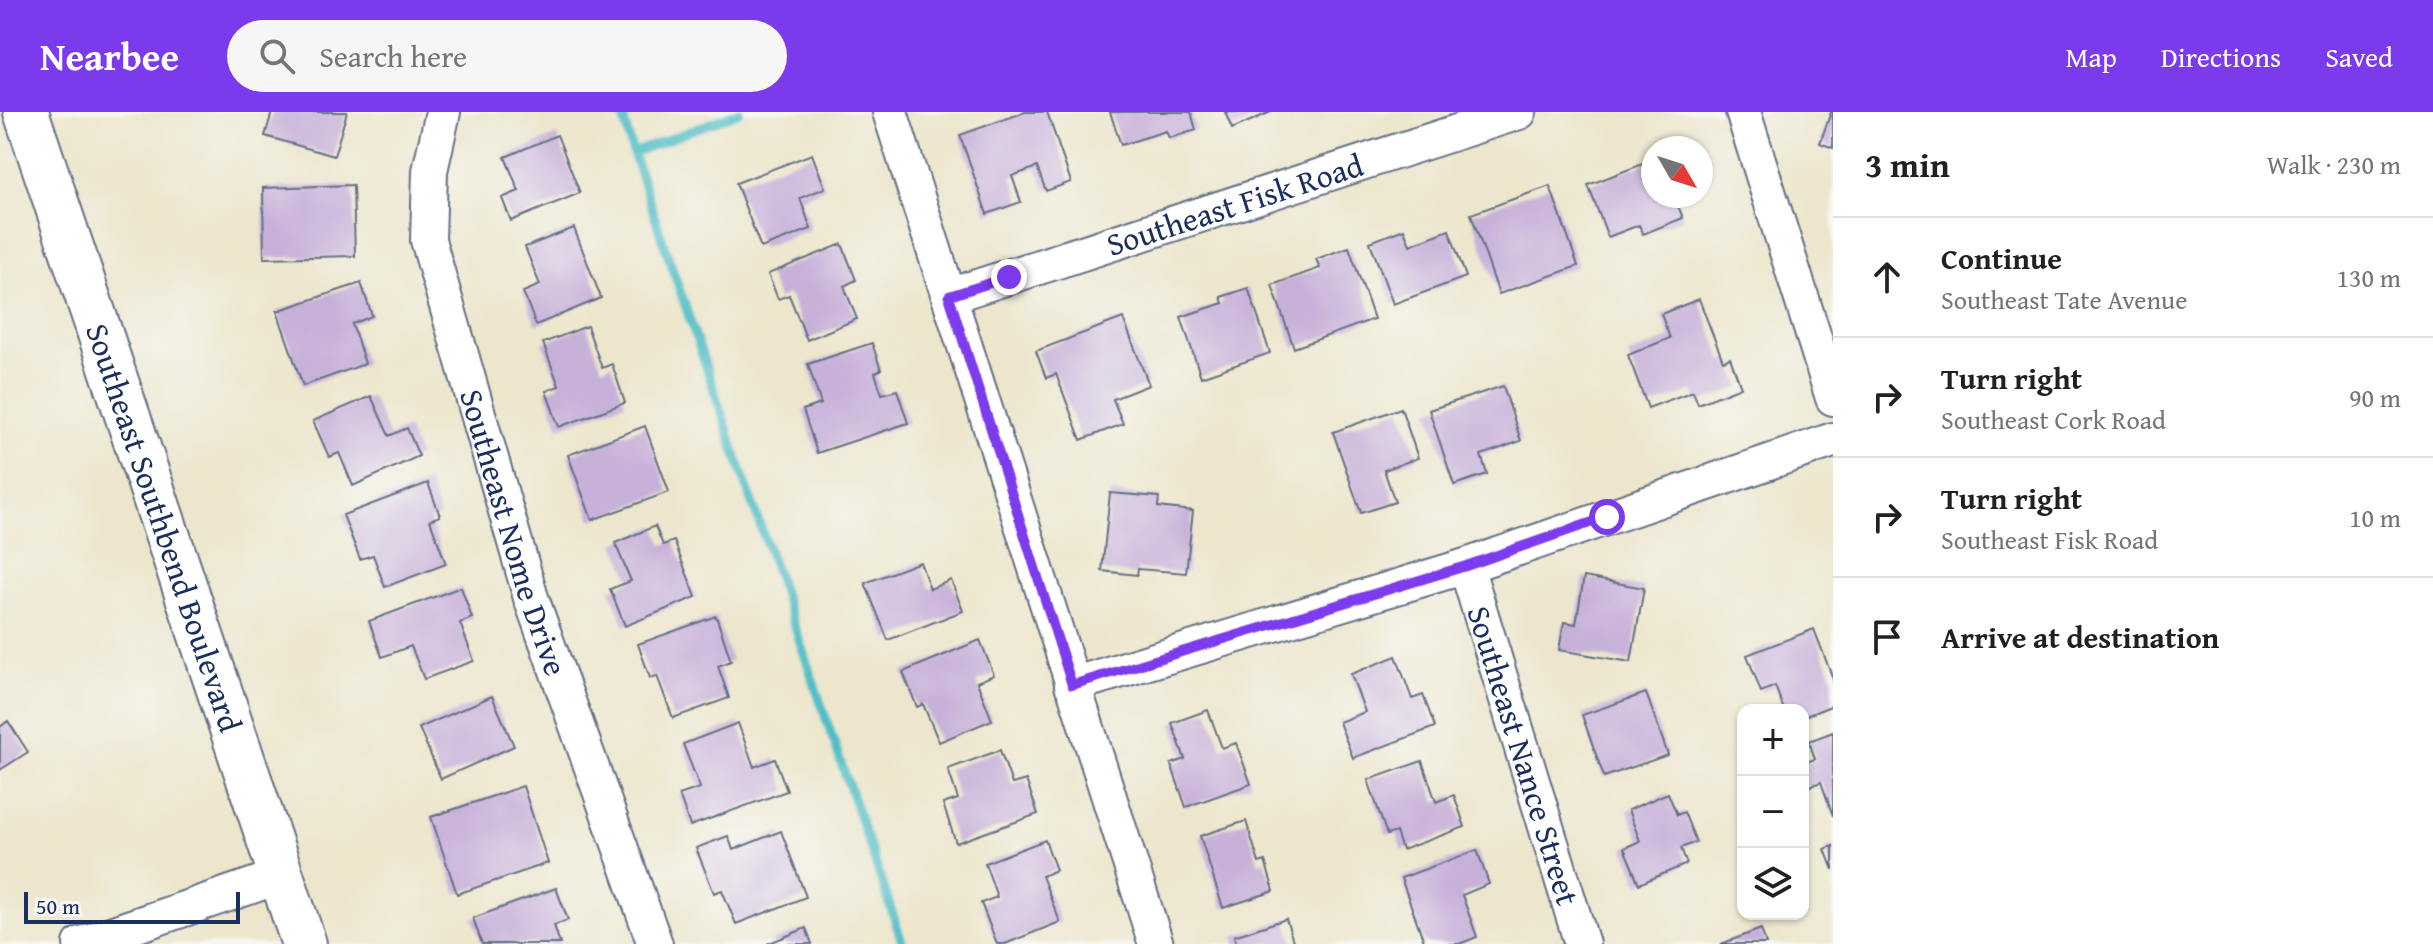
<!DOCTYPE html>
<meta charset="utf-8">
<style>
body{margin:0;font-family:"Gentium Book Plus",serif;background:#f6f6f6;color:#202124}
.controls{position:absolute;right:24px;bottom:24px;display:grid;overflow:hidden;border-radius:16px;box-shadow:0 2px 6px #0004}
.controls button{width:72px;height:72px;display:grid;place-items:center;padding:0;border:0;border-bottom:2px solid #e0e0e0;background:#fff;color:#202124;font:40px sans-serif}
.compass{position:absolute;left:1641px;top:24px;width:72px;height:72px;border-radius:50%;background:#fff;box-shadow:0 2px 6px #0004;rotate:129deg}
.scale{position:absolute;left:24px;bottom:20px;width:216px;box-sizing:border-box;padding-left:8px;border:4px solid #1b2f5e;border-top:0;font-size:22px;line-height:28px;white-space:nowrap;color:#1b2f5e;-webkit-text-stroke:6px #f6f6f2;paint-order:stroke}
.stop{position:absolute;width:24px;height:24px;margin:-18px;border:6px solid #7c3aed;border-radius:50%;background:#fff}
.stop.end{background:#7c3aed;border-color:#fff;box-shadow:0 2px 8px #0008}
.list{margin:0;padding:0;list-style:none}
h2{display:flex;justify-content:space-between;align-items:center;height:104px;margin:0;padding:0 32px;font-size:34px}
h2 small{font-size:26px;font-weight:400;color:#757577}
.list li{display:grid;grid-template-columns:52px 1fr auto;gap:24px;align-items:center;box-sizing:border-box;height:120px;padding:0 32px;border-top:2px solid #e0e0e0}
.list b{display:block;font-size:30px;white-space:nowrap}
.list p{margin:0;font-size:26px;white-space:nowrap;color:#757577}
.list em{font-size:26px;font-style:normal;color:#757577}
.icon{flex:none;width:44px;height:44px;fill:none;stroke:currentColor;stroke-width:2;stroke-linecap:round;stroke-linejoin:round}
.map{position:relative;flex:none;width:1833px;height:832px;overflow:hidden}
header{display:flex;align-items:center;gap:48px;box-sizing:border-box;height:112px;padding:0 40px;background:#7c3aed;color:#fff}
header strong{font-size:38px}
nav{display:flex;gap:44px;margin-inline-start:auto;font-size:28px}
.search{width:560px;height:72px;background:#f6f6f6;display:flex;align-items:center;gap:20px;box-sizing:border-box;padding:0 28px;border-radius:44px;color:#757577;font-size:30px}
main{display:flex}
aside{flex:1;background:#fff}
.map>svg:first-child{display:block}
</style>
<header>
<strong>Nearbee</strong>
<div class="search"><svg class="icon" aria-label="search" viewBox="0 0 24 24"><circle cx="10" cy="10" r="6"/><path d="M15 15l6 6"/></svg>Search here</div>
<nav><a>Map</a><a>Directions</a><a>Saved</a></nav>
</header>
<main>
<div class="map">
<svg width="1833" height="832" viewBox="0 0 1833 832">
<rect width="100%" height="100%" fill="#f6f6f2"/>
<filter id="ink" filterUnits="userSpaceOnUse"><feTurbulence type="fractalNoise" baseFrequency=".0125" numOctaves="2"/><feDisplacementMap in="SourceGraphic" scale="16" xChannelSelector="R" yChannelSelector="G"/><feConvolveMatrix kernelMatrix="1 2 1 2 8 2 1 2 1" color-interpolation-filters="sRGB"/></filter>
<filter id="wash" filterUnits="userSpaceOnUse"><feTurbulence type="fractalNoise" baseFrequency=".006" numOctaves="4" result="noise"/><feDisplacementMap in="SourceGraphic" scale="32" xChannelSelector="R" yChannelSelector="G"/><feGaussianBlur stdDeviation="1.8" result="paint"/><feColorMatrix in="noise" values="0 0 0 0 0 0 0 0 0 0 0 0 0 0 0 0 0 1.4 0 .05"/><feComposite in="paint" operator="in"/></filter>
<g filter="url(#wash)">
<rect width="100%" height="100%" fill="#ede6cc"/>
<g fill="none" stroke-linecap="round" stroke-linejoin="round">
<path stroke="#50bec6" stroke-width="9" d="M622 0 633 41 903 832
M633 41 739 0"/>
</g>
<g id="blocks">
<path fill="#c8b1d9" d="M272 0H347L334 44 265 24Z
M1025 0H1047L1071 70 1046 79 1037 55 1012 64 1021 90 987 102 960 23Z
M1110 0H1191L1196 18 1169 26 1166 19 1121 33Z
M1225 0H1271L1232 17Z
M1831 0H1833V36L1820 31Z
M557 23 580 81 511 109 502 86 519 79 505 45Z
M812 42 825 76 800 86 811 117 761 136 736 71Z
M1653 48V84H1674L1683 106 1643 122 1639 113 1608 125 1588 73Z
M353 73 355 144 264 146 263 76Z
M1550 74 1578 154 1499 182 1471 102Z
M574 116 601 186 536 213 523 180 540 173 525 135Z
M1404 117 1410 133 1449 118 1466 165 1393 192 1370 130Z
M842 132 856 168 844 174 857 207 807 228 789 183 778 187 768 162Z
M1349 135 1374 207 1294 236 1272 173 1320 156 1316 147Z
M361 171 372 204 352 212 365 252 303 274 277 199Z
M1248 176 1270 241 1201 265 1181 205 1223 191 1221 185Z
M1699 187 1723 249 1730 246 1741 275 1698 292 1693 279 1648 296 1628 243 1670 226 1661 202Z
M1123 206 1149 273 1113 287 1123 312 1081 328 1056 262 1046 266 1036 239Z
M587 214 602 256 612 252 625 291 559 315 546 279 559 274 543 231Z
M872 231 881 258 875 261 882 282 897 278 908 311 817 341 803 298 821 292 808 252Z
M1503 274 1521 329 1481 343 1487 362 1454 373 1429 298Z
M371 284 389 324 407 316 419 344 353 374 339 341 329 345 313 309Z
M1401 296 1418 346 1384 358 1395 390 1361 401 1333 320Z
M645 314 669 380 592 408 568 343Z
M428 371 440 404 430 408 446 452 385 475 373 443 360 447 343 403Z
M1110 381 1159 385 1158 395 1193 399 1186 461 1138 457 1137 463 1102 459Z
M655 414 663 433 674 429 696 485 625 514 610 477 631 469 615 431Z
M920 450 930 477 951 468 963 499 888 528 865 471Z
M1584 465 1644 476 1631 550 1559 538 1564 510 1576 512Z
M461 475 472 506 460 511 474 549 424 567 411 534 382 545 369 509Z
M716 504 731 549 718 554 729 586 673 606 657 564 650 566 638 532Z
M1814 517 1833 567V593L1803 605V598H1784L1775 574 1761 580 1747 543Z
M980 528 994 563 977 570 992 608 939 630 923 592 917 595 903 560Z
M1396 544 1412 587 1423 583 1435 615 1353 646 1339 610 1365 600 1351 562Z
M1646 581 1668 643 1604 665 1582 603Z
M492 584 514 634 441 667 419 616Z
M1208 598 1222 636 1236 631 1251 672 1186 695 1171 652 1185 647 1172 611Z
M8 609 28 640 0 658V615Z
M738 611 754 655 775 647 787 679 690 714 679 683 700 676 683 632Z
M1833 620V704L1821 670 1807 675 1803 664V651L1815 647 1809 629Z
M1000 638 1012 672 1026 668 1038 702 956 731 943 692 958 687 948 657Z
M1422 649 1436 690 1454 683 1465 715 1402 738 1396 720 1387 723 1368 668Z
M523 674 548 751 457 782 431 705Z
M1668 681 1677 703 1684 700 1696 730 1681 736 1687 752 1639 772 1624 736 1640 729 1628 698Z
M1246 709 1259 751 1265 749 1274 779 1223 796 1200 724Z
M781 719 806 785 736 812 722 778 714 781 696 736 728 724 733 738Z
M1045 728 1056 758 1042 764 1060 810 1005 832H997L981 791 997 785 985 751Z
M1833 734V758L1825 737Z
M1477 738 1489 772 1462 783 1477 825 1459 832H1425L1401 766Z
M556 776 568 808 554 813 560 832H482L473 806Z
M1286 807 1294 832H1236L1234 824Z
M806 816 812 832H767Z
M1761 817 1766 832H1721Z"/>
</g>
</g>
<g filter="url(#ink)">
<use href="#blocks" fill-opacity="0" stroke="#646f84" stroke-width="2"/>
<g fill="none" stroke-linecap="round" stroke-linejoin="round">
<defs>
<g id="street">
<path id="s1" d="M443 0 430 59 428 128 531 486 655 832"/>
<path d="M890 0 1156 832"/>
<path d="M1743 0 1833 286"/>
<path id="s2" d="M949 184 1519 0"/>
<path id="s3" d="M1466 454 1582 832"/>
<path d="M1072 573 1466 454 1833 328"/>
<path d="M81 832 281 764"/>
</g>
<g id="secondary">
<path id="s4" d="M26 0 304 832"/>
</g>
</defs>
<use href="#street" stroke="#646f84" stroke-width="38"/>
<use href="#secondary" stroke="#646f84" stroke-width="48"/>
<use href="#street" stroke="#fff" stroke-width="34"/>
<use href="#secondary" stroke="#fff" stroke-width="44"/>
</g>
</g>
<g fill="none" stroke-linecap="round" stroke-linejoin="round" filter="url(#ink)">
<path stroke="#7c3aed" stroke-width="10" d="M1009 165 949 184 1072 573 1466 454 1607 405"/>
</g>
<g text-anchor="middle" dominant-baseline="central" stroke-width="6" stroke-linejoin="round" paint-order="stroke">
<g font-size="32" fill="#1b2f5e" stroke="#f6f6f2">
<text stroke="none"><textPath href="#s2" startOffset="300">Southeast Fisk Road</textPath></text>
<text stroke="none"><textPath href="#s4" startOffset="438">Southeast Southbend Boulevard</textPath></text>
<text stroke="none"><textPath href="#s1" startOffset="434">Southeast Nome Drive</textPath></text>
<text stroke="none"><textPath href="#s3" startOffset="198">Southeast Nance Street</textPath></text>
</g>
</g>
</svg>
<div class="controls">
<button>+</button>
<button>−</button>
<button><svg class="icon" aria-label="layers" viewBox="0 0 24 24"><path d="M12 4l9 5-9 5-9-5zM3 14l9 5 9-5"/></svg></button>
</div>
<svg class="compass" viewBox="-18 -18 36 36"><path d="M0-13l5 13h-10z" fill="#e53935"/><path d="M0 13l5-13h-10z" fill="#757577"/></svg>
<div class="scale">50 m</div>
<div class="stop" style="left:1607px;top:405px"></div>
<div class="stop end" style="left:1009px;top:165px"></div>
</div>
<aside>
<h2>3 min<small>Walk · 230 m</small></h2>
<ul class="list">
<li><svg class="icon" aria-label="ahead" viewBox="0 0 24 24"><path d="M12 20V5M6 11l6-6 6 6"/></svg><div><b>Continue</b><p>Southeast Tate Avenue</p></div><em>130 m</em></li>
<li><svg class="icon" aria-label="right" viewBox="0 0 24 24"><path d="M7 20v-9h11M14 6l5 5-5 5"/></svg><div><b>Turn right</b><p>Southeast Cork Road</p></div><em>90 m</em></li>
<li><svg class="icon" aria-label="right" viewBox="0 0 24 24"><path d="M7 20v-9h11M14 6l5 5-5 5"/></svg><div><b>Turn right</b><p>Southeast Fisk Road</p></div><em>10 m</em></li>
<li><svg class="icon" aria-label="arrive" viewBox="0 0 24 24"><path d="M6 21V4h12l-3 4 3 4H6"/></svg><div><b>Arrive at destination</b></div></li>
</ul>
</aside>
</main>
